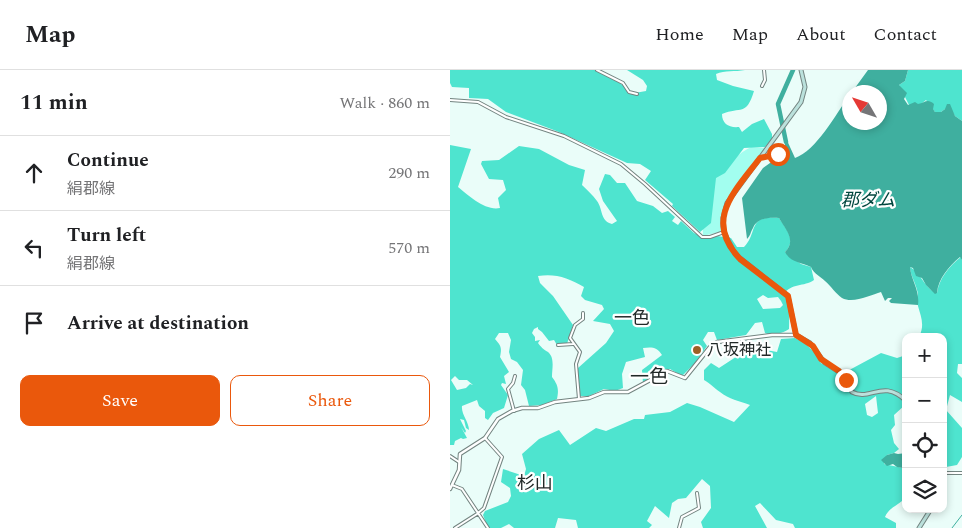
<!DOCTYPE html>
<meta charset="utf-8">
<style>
body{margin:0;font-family:Spectral,"Noto Sans JP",serif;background:#f2f2f2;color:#202124}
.controls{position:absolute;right:15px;bottom:15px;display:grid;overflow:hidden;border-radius:10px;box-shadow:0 2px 8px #0003}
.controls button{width:45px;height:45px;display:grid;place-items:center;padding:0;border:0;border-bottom:1px solid #e0e0e0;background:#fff;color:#202124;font:25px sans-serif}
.compass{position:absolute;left:392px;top:15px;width:45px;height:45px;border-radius:50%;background:#fff;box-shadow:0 2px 8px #0003;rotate:309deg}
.stop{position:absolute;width:15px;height:15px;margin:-11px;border:4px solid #ea580c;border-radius:50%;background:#fff}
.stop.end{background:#ea580c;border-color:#fff;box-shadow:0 1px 5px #0008}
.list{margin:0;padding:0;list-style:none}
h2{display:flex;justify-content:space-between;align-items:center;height:65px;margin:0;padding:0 20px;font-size:21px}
h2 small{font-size:16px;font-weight:400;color:#757577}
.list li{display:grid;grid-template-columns:32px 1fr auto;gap:15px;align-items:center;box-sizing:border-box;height:75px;padding:0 20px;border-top:1px solid #e0e0e0}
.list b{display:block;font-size:19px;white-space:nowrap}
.list p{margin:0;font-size:16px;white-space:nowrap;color:#757577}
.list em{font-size:16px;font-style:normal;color:#757577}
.actions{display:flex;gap:10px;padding:15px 20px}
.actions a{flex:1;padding:11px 0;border:1px solid #ea580c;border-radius:10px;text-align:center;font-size:18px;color:#ea580c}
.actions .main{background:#ea580c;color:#fff}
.icon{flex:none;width:28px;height:28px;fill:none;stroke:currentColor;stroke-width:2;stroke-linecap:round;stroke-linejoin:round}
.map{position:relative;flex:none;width:512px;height:458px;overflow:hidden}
header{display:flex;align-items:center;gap:30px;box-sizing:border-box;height:70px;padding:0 25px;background:#fff;border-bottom:1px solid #e0e0e0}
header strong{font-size:24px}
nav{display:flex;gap:28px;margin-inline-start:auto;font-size:18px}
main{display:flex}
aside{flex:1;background:#fff}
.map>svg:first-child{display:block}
</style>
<header>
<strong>Map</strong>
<nav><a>Home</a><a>Map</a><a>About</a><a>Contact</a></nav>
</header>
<main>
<aside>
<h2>11 min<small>Walk · 860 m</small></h2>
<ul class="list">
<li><svg class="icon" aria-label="ahead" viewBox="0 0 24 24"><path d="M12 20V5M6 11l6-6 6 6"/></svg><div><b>Continue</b><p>絹郡線</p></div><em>290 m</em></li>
<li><svg class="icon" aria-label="left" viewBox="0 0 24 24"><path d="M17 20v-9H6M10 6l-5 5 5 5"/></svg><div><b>Turn left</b><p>絹郡線</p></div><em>570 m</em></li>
<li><svg class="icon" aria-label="arrive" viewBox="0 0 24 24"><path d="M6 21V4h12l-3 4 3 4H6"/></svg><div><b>Arrive at destination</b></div></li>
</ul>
<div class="actions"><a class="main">Save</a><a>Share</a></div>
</aside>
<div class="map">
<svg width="512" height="458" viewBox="0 0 512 458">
<rect width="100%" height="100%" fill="#eafdf9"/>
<path fill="#a2feef" d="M301 77 315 78C298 101 267 131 273 161L253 166C252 152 259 120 265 106 269 98 293 81 301 77Z"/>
<path fill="#4ee4cf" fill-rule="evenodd" d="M0 0H146L170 13 175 17 179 24 196 21 197 16 193 10 177 0H295C285 2 275 0 266 4L267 10 283 16 304 21C296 47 291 36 272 44 272 54 279 58 289 57L292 62 302 54 314 49 322 64V69L315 77 294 78 275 103 266 108 261 153 250 162 222 136 223 134 195 110 201 101 190 94 177 93 109 62 56 42 38 29 19 28V18L2 17 0 13Z
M458 0H512V51L505 46 502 41 495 39 491 42H485L476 30 471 34 459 35 449 15 455 11Z
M0 75 21 79 8 117C19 126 35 141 50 138L48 128 56 120 53 110 39 109 31 94 32 91 49 90 69 76 89 79 119 95 135 100 132 115C137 120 143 125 147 131 153 139 150 151 162 154L167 151 153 131 149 119 155 104 160 105 167 113H175L187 131 203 136 212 143 218 141 225 147 222 151 228 155 231 151 244 163 257 169 267 166 281 168 287 177H294C308 164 297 144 329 148 336 159 347 170 335 182L351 194 361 197 364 210C354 217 341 213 334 224 341 236 339 246 339 259 334 263 321 266 315 263L312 252 305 253 296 265 267 270 264 262H258L253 270 257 276 246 292 232 306 220 299 211 302 193 313 192 300 212 285C207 277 202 277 193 278L195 287 176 292 172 304 173 318 165 321 154 319 139 326H130L126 303 128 298 156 273 164 261 160 254 143 251 154 239 152 235 135 230 131 226 134 217C119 208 105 203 88 206L90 213 103 226 123 255 117 274 107 275 104 270 99 271 92 262 88 259V257L84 259 82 263 85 267V271L90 270 88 273C91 277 93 279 98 282 105 288 102 298 102 307 108 315 109 319 107 329L92 335 79 336 75 320 71 315 73 300 67 292 61 289 59 282 61 270 58 263H49L45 269C51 276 52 277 50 287L59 302 54 306 56 314 52 313 51 315 58 325 54 338 43 343 38 350 35 348V341L29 336 27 330 12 336C11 344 19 352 19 360L16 358 14 350 10 349 16 361 15 363 11 357 17 368 13 369 11 368 5 371 4 375H0ZM313 225 318 228 328 227 331 231 333 235 330 238 313 239 307 229ZM5 306 9 310H17L23 315 20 314 16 318 7 320 1 310Z
M511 187 512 190V294H508L507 303 512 308V332L500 325 496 340 512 358V387L507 395 496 397V375L493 371V267H469C475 255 471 247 468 236 467 231 469 225 467 220 465 212 460 204 460 197 471 203 475 219 487 223 489 209 499 196 511 187Z
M345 268 355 273 364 282 371 293 390 305 431 283 447 288 456 285V332L455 335 444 345 445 355 441 360 444 373 449 379 444 383 437 385 434 394 453 398 456 401V435L452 431C446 436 438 439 435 447L446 453V458H345L343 454 326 450 310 433 305 436 317 458H253L251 452 261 438 260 416 252 409 236 428 228 429 222 433 219 448 205 436 197 451 202 455 199 458H128L126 450 108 448 105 458H64L59 454 51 458H38L33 445 35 441 58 432 61 426 60 418 51 412 53 399 74 406 76 399 72 384 89 369 109 360 120 375 146 358 156 361 184 349H194L195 345 220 342 237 333 250 337 284 352 300 335C289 331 279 329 270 322 264 318 261 314 254 310V300L261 293 269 298 292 283 305 282 308 276H313L316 280 327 282 331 269ZM426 326 428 343 422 347 417 345 415 334Z"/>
<path fill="#3faf9f" d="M418 0H458L455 11 449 15 457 23 454 29 458 35 465 32 468 34C475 33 477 28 484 34L483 39 485 42H491L495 39 497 34H500L505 46 512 51V190L510 187C499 196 488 209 487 223L485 224 476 215 472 208 466 206 463 198 460 197C461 210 470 220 468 235L441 233 439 231 442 228H438L435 231 431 222C421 225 403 234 392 228 386 224 381 216 375 211 370 206 364 204 361 197 351 192 341 193 335 182 347 170 335 159 329 148 319 147 307 148 303 158 300 163 301 165 297 169L292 128 313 98 320 93 335 89V66L345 88C366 81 386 44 399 26L400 52H430V22H402Z
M444 383 448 384 456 383V401L453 398 447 397 443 394 437 396 431 390 437 385Z"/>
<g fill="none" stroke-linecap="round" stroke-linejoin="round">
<path stroke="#3faf9f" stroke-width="1" d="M502 458 512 445"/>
<path stroke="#3faf9f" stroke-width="4.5" d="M336 72 328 34 343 0"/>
<defs>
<path id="minor" d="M147 0 173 13 179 22 187 24
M312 16 315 10 314 0
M0 30 28 32 56 47 114 66 171 94 195 114 252 167H260L274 162
M311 88 328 84
M108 275 123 274
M129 329 126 294 130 282 120 268 125 255 133 249V243
M64 341 58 319 63 313 65 306
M0 386 9 392
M493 403H512
M2 415 12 419 38 458
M5 458 27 444 34 438 52 387 35 368
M229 458 232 447 249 438 247 423"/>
<path id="tertiary" d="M0 419 9 400 10 384 35 368 48 349 62 341 72 338H88L105 332 139 328 154 322H178L217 301 235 308 260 277 267 272 322 265H346"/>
<path id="secondary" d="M351 0 355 17 351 32 277 133 273 148V156L274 162 285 184 338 226 346 265 360 273 375 293 392 304 402 322C420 332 433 308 456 331
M469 458 481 439"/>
</defs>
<use href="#minor" stroke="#738480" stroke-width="4"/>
<use href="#tertiary" stroke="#738480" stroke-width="4.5"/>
<use href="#secondary" stroke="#738480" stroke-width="5"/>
<use href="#minor" stroke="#fff" stroke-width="2"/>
<use href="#tertiary" stroke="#fff" stroke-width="2.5"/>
<use href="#secondary" stroke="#bbe1dc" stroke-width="3"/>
</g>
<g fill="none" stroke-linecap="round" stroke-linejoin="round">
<path stroke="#ea580c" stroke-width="6" d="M328 84 310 88C285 121 253 150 290 189L338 226 346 265 363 276 371 289 389 301 396 310"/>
</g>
<circle fill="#9d5f25" stroke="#fff" stroke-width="2" cx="247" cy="280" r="5"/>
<g text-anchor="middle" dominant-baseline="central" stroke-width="4.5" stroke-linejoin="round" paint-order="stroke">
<g font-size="16" fill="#222928" stroke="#fff" text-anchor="start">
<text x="257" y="280">八坂神社</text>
</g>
<g font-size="18" font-style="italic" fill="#00463e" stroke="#fff">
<text x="418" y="130">郡ダム</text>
</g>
<g font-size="18" fill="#222928" stroke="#fff">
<text x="182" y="248">一色</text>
<text x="85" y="413">杉山</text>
</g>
<g font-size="19" fill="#222928" stroke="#fff">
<text x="199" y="307">一色</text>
</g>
</g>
</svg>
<div class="controls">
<button>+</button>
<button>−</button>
<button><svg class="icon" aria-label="locate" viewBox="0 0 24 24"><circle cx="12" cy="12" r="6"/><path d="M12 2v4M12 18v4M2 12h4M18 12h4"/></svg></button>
<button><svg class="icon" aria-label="layers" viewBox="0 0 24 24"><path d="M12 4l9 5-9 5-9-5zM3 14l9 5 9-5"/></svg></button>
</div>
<svg class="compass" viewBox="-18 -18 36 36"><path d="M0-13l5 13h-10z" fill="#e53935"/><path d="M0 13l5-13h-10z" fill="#757577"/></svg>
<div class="stop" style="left:328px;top:84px"></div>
<div class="stop end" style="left:396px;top:310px"></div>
</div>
</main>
